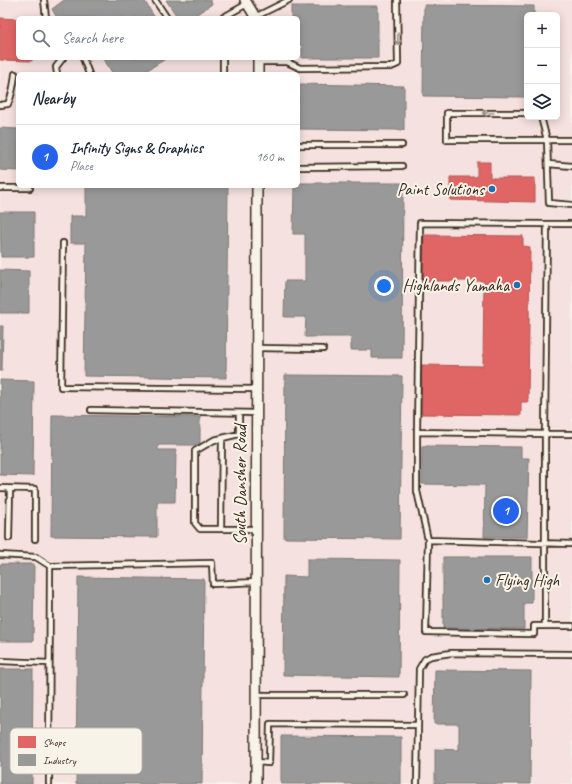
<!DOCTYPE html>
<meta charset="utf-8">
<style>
body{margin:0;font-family:Caveat,sans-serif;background:#f2f2f3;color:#1f2937}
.controls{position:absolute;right:12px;top:12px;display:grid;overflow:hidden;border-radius:6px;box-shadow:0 2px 10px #0003}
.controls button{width:36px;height:36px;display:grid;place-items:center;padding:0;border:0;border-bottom:1px solid #e0e1e3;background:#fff;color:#1f2937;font:20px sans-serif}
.you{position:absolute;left:384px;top:286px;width:14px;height:14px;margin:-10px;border:3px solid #fff;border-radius:50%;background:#1a73e8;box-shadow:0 0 0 6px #1a73e833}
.badge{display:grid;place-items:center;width:26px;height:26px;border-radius:50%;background:#2563eb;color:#fff;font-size:13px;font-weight:700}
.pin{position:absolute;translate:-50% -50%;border:2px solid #fff;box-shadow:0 1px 4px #0006}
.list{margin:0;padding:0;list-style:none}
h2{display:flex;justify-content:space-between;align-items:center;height:52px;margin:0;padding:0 16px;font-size:17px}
h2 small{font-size:13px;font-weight:400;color:#747a83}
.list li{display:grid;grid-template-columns:26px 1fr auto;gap:12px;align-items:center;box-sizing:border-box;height:64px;padding:0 16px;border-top:1px solid #e0e1e3}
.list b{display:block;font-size:15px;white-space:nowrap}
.list p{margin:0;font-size:13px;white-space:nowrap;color:#747a83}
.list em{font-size:13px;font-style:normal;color:#747a83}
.icon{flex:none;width:22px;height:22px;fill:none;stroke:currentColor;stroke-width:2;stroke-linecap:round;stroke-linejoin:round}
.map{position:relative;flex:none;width:572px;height:784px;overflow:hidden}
.search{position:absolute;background:#fff;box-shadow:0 2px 10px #0003;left:16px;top:16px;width:284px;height:44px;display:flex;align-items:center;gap:10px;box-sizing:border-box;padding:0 14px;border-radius:6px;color:#747a83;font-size:15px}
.panel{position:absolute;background:#fff;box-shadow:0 2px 10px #0003;left:16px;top:72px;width:284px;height:116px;border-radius:6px}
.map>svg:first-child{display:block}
</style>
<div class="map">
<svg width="572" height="784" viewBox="0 0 572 784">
<rect width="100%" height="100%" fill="#f7f3e8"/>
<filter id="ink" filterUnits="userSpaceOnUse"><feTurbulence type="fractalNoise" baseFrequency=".025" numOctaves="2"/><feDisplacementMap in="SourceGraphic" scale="8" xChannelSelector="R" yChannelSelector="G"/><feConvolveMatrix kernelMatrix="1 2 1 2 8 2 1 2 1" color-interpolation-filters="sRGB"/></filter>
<g filter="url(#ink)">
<path fill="#f5e1df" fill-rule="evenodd" d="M0 0H572V784H0ZM527 15H557V117H527ZM18 18H298V58H18ZM18 74H298V186H18Z"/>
<path fill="#e06666" stroke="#ae5450" d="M0 18 18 19V58H32V61L0 60Z
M477 162H490V178H535V202L450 200V177H477Z
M424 235 523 236V246L530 247 528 402H521V415L421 414 422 365 483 366 484 281H423Z"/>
<path fill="#999" stroke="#7d7874" d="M64 0H144L155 18H57L52 9Z
M166 0H210L212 4 191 18H178Z
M424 5 534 6V15H527V97L423 96Z
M291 6H378V58H302V45H298V18H291Z
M103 58H167L141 74H113Z
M299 84 404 86V130L298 129Z
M0 128 18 129V171L0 170Z
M298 183H403L402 358H372V350H351V337H305L306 317H284L285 281H305V234H293L294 186H298Z
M86 186H228L226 378 84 376 86 243H70V216H86Z
M0 212H34V257H1Z
M0 270 29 271V313H0Z
M0 326H3L2 371H0Z
M285 375 402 376 400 539 284 538Z
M0 380 34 381 33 476 0 475Z
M52 415 200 417V445H158V450H176L175 502H157V537L51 536Z
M422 446 521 447V458H529L527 537H484L485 485 422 484Z
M443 557H532V603H524V629L443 628Z
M307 559 400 560 399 677 283 675 284 576 307 577Z
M0 564H34L33 641H0Z
M78 577 204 579 202 784H76Z
M0 669H33L32 784H0Z
M435 670 531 671 530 784H435V749L459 750V724H434Z
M281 736 401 737V784H281Z"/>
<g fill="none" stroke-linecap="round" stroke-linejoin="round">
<defs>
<path id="lane" d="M44 0 46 18
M155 0 167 18
M255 17 289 0
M222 18 247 4
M83 58 89 74
M258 62H287L300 68 391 67 398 64 397 0
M57 74 56 67 63 58
M223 74V58
M0 105 8 104C13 93 14 85 15 74
M527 113H447V140H547L541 117
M572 140H547L549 203 572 205
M298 145H402
M548 164 572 166
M298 167 402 166
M0 188H30
M547 224 420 223 417 432 545 434 547 224H572
M63 243 61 387 257 389
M257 348 323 349
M91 410 257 413
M239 413V434L214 440 195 451V523L200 529H256
M417 432V491L428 540 426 632 534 634V626H572
M0 488 35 489V539
M221 529 222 438
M9 538 10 489
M428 540 572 544
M0 555 36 557 50 566
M545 626V434H572
M0 661 49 663
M256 695H404
M256 762 269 763 270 724 418 725
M49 784 50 566 212 563 213 584 256 582
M417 784 419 669 425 659 431 656 451 653 572 654"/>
<path id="street" d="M245 0 256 18
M258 74V58
M256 784 257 186"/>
</defs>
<use href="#lane" stroke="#3b2a1e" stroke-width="8"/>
<use href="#street" stroke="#3b2a1e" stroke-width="12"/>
<use href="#lane" stroke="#f7f3e8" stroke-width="4.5"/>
<use href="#street" stroke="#f7f3e8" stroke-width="9"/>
</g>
<defs><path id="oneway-shaft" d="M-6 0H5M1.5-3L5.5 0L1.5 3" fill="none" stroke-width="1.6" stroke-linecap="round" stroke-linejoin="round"/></defs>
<g stroke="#998e83">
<use href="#oneway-shaft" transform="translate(398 39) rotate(90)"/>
<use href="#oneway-shaft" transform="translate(488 113) rotate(180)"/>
</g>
</g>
<g fill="#1f6fb2" stroke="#f7f3e8" stroke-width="1.5">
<circle cx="492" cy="189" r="4"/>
<circle cx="517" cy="285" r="4"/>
<circle cx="487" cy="580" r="4"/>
</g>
<g text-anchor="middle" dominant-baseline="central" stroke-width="4" stroke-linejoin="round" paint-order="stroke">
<g font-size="17" fill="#3b2a1e" stroke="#f7f3e8" text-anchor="end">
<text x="484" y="189">Paint Solutions</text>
<text x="509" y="285">Highlands Yamaha</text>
<text x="495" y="580" text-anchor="start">Flying High</text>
</g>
<g font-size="17" fill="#3b2a1e" stroke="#f7f3e8">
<text transform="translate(240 485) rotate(-90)">South Dansher Road</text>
</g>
</g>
<rect x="10" y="728" width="132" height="46" rx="6" fill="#f7f3e8" stroke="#bfb7ab" stroke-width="1"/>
<rect x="18" y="736" width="18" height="12" fill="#e06666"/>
<rect x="18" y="754" width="18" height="12" fill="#999"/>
<g font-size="11" fill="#3b2a1e">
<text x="43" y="746">Shops</text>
<text x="43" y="764">Industry</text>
</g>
</svg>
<div class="controls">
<button>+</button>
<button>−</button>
<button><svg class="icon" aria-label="layers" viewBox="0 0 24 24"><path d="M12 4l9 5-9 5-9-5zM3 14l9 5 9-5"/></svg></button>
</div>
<div class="you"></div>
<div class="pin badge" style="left:506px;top:511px">1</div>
<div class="search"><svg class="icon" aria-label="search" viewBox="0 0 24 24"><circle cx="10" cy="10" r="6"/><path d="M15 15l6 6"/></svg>Search here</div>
<section class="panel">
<h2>Nearby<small></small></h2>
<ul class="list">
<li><span class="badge">1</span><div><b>Infinity Signs &amp; Graphics</b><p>Place</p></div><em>160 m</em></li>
</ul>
</section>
</div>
